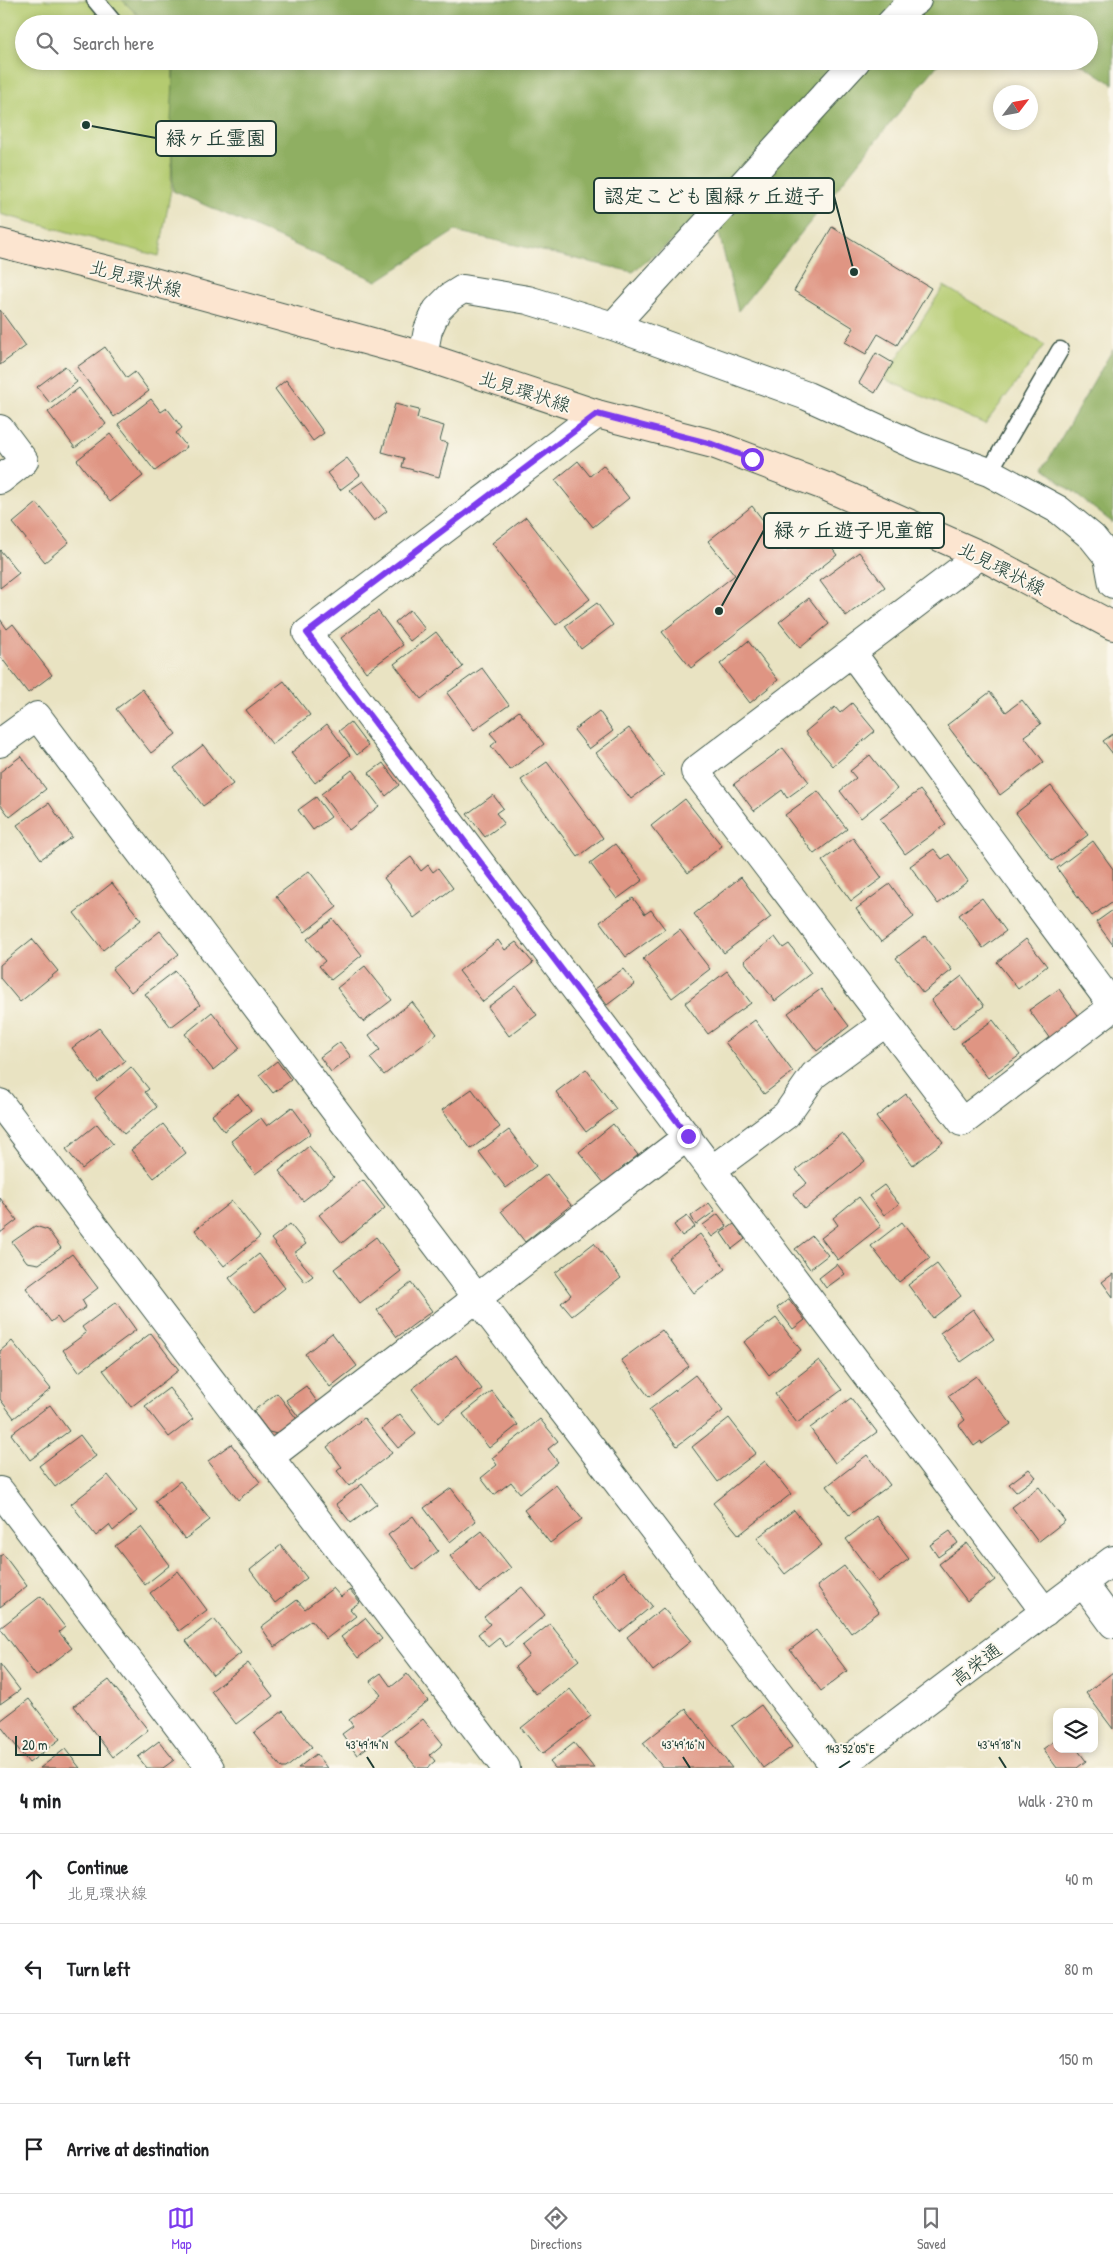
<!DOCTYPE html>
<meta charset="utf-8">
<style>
body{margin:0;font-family:"Patrick Hand","Klee One",sans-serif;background:#f6f6f6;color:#202124}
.controls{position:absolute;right:15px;bottom:15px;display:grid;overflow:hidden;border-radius:10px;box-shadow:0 2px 8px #0003}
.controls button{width:45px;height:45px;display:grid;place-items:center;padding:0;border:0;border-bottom:1px solid #e0e0e0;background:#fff;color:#202124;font:25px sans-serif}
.compass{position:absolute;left:993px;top:85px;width:45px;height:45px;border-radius:50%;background:#fff;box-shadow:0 2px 8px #0003;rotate:58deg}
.scale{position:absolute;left:15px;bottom:12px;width:86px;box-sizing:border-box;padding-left:5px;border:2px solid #1f3d34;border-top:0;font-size:14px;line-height:18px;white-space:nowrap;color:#1f3d34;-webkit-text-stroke:4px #fbf7ec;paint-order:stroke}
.stop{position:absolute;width:15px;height:15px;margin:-11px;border:4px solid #7c3aed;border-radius:50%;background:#fff}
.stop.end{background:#7c3aed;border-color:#fff;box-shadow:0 1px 5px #0008}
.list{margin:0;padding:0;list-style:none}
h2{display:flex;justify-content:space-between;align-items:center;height:65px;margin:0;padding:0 20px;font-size:21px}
h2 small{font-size:16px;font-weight:400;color:#757577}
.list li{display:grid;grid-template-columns:32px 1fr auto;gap:15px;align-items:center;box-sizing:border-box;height:90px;padding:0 20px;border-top:1px solid #e0e0e0}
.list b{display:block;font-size:19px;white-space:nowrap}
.list p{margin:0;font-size:16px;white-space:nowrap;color:#757577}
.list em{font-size:16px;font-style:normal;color:#757577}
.icon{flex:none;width:28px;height:28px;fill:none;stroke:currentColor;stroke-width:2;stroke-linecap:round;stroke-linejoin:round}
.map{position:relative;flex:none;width:1113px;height:1768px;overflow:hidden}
.search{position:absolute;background:#fff;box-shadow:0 2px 8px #0003;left:15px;right:15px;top:15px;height:55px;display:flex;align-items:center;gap:12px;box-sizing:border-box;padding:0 18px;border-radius:28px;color:#757577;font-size:19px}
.sheet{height:425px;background:#fff}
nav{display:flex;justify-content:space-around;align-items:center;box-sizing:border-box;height:70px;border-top:1px solid #e0e0e0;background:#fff;font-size:14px;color:#757577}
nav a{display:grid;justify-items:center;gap:2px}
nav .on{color:#7c3aed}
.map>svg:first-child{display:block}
</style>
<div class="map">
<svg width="1113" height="1768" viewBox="0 0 1113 1768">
<rect width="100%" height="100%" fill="#fbf7ec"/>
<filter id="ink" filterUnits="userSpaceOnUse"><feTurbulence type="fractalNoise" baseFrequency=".02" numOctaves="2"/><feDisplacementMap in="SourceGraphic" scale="10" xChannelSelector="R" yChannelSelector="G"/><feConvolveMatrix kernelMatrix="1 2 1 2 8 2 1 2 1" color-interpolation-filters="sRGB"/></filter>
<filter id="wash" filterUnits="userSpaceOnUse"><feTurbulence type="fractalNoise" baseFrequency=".0096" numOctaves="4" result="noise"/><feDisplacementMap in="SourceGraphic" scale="20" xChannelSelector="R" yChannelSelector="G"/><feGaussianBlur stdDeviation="1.12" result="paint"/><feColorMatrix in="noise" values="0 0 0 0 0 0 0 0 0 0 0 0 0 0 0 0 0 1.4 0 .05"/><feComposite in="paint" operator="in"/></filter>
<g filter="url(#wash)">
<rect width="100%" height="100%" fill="#e9e3c2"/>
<path fill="#b4cb6f" stroke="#6a8452" d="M0 0H122L147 24H24V61H173L171 189 159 256 0 214Z
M944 286 1045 345 985 424 884 379Z"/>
<path fill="#8faf62" stroke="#57764b" d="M122 0H1113V84L1077 61H1089V24H148Z
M174 61H947L939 63 738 311 713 209 633 272 455 231 377 281 173 191 171 121Z
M1113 349V523L1043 469Z"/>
<g id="blocks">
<path fill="#df9583" d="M832 227 931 288 897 345 878 334 866 354 845 342 854 328 794 291Z
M0 310 26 346 0 365Z
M105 347 127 378 135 372 149 391 114 417 77 367Z
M876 353 893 363 875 393 859 383Z
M65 366 77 382 50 403 37 387Z
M286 380 324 433 313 441 275 389Z
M79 388 106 424 75 448 48 412Z
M151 399 161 412 167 408 182 428 176 433 187 447 155 471 118 424Z
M395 404 419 410 417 418 444 426 440 441 448 443 439 477 402 467 404 458 382 452Z
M110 434 143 476 110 502 77 460Z
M347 458 360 475 340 490 327 473Z
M578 461 590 476 603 465 629 498 593 527 555 480Z
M363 481 387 511 374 521 350 490Z
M37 503 69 542 45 562 13 523Z
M752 506 786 550 807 534 824 538 837 555 691 668 662 632 735 575 708 541Z
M526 517 590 599 556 625 492 543Z
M0 550 19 573 0 588Z
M859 552 885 587 846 616 820 581Z
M809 598 829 624 800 648 779 622Z
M597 603 613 625 581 649 565 626Z
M410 610 425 629 410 641 395 622Z
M378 611 403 645 366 672 341 638Z
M0 619 7 629 13 624 52 675 28 693 0 656Z
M436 632 463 667 421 699 394 664Z
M748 641 778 680 750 703 720 664Z
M482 668 509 705 474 730 447 693Z
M284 681 310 715 272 744 246 710Z
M142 689 176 734 151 753 116 709Z
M990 692 1006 712 1022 700 1041 724 1024 736 1044 762 1000 795 947 725Z
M852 703 875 731 833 766 805 732 835 707 840 713Z
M519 711 544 744 510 770 491 746 497 741 490 733Z
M599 711 613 731 589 749 574 730Z
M350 722 368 746 357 755 339 731Z
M327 724 350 755 315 783 291 753Z
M629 728 664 775 631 799 596 753Z
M1113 734V754L1103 741Z
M203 745 233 784 203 806 174 768Z
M783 748 809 782 787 798 782 790 754 811 734 784Z
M870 755 897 789 861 818 840 791 856 778 850 771Z
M21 756 46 789 10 817 0 804V772Z
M547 762 603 838 578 857 521 780Z
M383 763 399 785 386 796 369 773Z
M352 770 379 806 349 830 321 794Z
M1051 786 1088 835 1052 861 1016 813Z
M920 790 946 824 905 854 880 819Z
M818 791 847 829 814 854 785 815Z
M493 795 503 808 496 813 504 823 485 837 467 814Z
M316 797 331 817 313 830 298 810Z
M685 799 722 846 688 873 651 826Z
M49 803 72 837 41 859 17 825Z
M853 838 882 878 851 901 822 861Z
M1093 841 1113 869V901L1092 916 1057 868Z
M615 844 643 880 617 899 590 863Z
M934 849 942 859 949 854 968 881 938 904 910 866Z
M411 857 421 871 428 865 433 872 438 868 453 888 414 918 384 878Z
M309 871 337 907 305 932 276 896Z
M741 877 771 917 724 953 694 914Z
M112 883 141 920 103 950 74 913Z
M890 884 914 917 881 942 856 909Z
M633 898 645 914 651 910 665 929 626 957 600 922Z
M982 898 1006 931 983 948 959 915Z
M1113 910V945L1096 922Z
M333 919 362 955 331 980 319 966 325 961 307 939Z
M680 930 710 969 672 998 643 959Z
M160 931 179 954 131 992 112 969Z
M925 936 952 970 923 993 896 958Z
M775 937 783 948 789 944 811 973 775 1001 744 961Z
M32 939 58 971 20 1002 0 978V965Z
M1026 939 1047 966 1018 989 997 962Z
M498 940 505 950 516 942 533 963 483 1002 459 971Z
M365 966 392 1000 363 1022 337 988Z
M623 969 635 984 607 1005 595 989Z
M175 971 200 1005 171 1027 145 994Z
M727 971 751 1003 708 1034 685 1003Z
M962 976 984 1006 953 1029 931 1000Z
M516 986 537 1015 509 1036 488 1007Z
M821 989 849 1026 817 1051 788 1013Z
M1059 989 1080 1018 1050 1039 1029 1010Z
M412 1002 437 1034 384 1075 370 1058 380 1050 369 1035Z
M212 1012 240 1048 213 1070 185 1034Z
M755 1020 793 1072 764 1094 725 1042Z
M993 1020 1020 1055 988 1078 961 1043Z
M99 1028 125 1061 98 1082 72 1048Z
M340 1042 351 1057 331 1072 320 1057Z
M277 1061 291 1080 273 1093 259 1075Z
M131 1067 149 1089 145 1092 157 1107 124 1134 95 1098Z
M586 1069 616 1109 586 1132 556 1092Z
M472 1089 500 1127 471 1149 442 1110Z
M238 1094 251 1110 224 1131 212 1115Z
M906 1094 943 1142 913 1165 876 1117Z
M292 1107 311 1133 255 1174 231 1141 261 1118 267 1126Z
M97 1124 113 1144 82 1169 66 1149Z
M163 1124 186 1153 154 1178 131 1150Z
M613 1124 638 1155 604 1183 579 1152Z
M509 1130 536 1166 506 1188 479 1152Z
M842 1133 865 1161 805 1209 793 1194 807 1183 796 1170Z
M309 1146 334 1177 303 1201 279 1171Z
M547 1174 571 1205 525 1242 501 1211Z
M363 1180 385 1208 342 1243 319 1215Z
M884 1185 899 1204 884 1215 869 1196Z
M859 1197 881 1226 838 1260 821 1238 838 1225 833 1218Z
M0 1198 17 1220 0 1233Z
M232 1201 260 1237 224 1266 195 1230Z
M709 1203 715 1211 696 1225 691 1216Z
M718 1214 727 1226 712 1237 703 1225Z
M687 1216 695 1227 682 1236 674 1225Z
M902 1222 930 1258 899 1282 871 1246Z
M290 1224 306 1244 294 1253 313 1276 305 1282 271 1239Z
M734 1224 745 1239 732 1249 721 1233Z
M35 1226 48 1230 61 1248 39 1264 27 1262 12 1242Z
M700 1234 726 1269 694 1293 668 1258Z
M812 1236 828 1255 810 1269 795 1249Z
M376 1237 401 1271 360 1303 334 1269Z
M594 1243 621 1278 572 1316 561 1303 571 1295 555 1273Z
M72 1254 98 1288 82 1300 86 1307 62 1324 57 1317 51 1322 26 1288Z
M259 1254 285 1288 255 1312 229 1278Z
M837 1264 845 1274 826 1288 819 1278Z
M937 1264 961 1296 933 1318 908 1285Z
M1113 1274V1297L1102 1282Z
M411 1283 432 1311 397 1337 377 1310Z
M789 1299 805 1320 793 1329 777 1308Z
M116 1302 136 1330 79 1372 63 1350 86 1333 82 1327Z
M973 1309 994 1339 961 1362 940 1333Z
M776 1318 801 1350 769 1375 744 1342Z
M662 1330 689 1366 649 1397 621 1360Z
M151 1333 179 1370 131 1407 103 1370Z
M332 1333 357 1366 330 1387 305 1354Z
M12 1341 51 1389 14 1418 0 1399V1351Z
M456 1355 482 1389 438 1423 412 1389Z
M819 1360 842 1390 797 1423 775 1394Z
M695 1375 723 1411 677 1446 649 1410Z
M976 1376 1011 1424 982 1444 981 1441 974 1446 959 1425 965 1420 948 1396Z
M306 1386 320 1406 301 1420 286 1400Z
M169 1388 193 1419 169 1437 145 1406Z
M492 1391 518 1425 489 1448 463 1414Z
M277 1393 299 1422 281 1435 269 1432 253 1411Z
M851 1398 877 1432 835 1463 810 1428Z
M50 1405 69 1431 30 1460 11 1434Z
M400 1414 416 1434 398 1448 382 1429Z
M364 1418 392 1453 349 1486 337 1471 342 1467 327 1447Z
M729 1418 756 1453 718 1482 692 1447Z
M540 1419 558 1441 548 1449 558 1462 520 1493 511 1482 494 1495 481 1478 497 1465 492 1458Z
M80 1435 96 1456 55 1487 39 1466Z
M231 1444 260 1482 238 1500 208 1461Z
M867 1455 890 1485 849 1515 827 1486Z
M765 1461 791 1494 739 1535 713 1503Z
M1029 1469 1036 1477 1016 1492 1009 1484Z
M108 1475 137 1511 113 1531 109 1525 96 1536 71 1504Z
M180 1481 210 1520 185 1539 155 1501Z
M362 1484 377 1504 351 1523 336 1504Z
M556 1485 582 1519 550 1543 524 1510Z
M1039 1487 1065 1521 1038 1542 1012 1507Z
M451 1488 476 1521 450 1542 424 1508Z
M794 1510 822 1545 785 1574 757 1538Z
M413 1516 438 1551 414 1570 388 1535Z
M876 1516 909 1559 878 1582 846 1539Z
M141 1527 170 1565 145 1585 115 1546Z
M482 1531 511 1568 479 1593 450 1556Z
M950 1531 958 1543 938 1557 930 1545Z
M967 1543 995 1580 967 1601 939 1564Z
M281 1545 307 1578 275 1603 250 1570Z
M3 1554 27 1586 0 1607V1556Z
M844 1566 879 1612 851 1633 817 1586Z
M178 1571 207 1610 179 1631 150 1593Z
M624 1571 652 1606 620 1632 591 1597Z
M522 1587 545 1615 506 1647 499 1638 488 1647 478 1634 490 1624 484 1617Z
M333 1588 341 1597 350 1590 360 1602 350 1609 356 1616 326 1639 311 1620 275 1647 261 1627 297 1600 305 1609Z
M41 1596 65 1627 59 1632 72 1648 36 1676 0 1628Z
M663 1608 691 1641 653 1671 627 1637Z
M365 1618 382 1639 358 1658 341 1637Z
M214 1619 241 1653 213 1675 186 1641Z
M550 1624 579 1660 536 1694 515 1667 529 1655 522 1646Z
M816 1630 847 1671 821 1691 790 1650Z
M248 1663 273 1696 236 1724 211 1691Z
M0 1664 20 1690 0 1704Z
M1113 1672V1729L1086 1693Z
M381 1673 391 1687 407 1674 428 1701 357 1755 342 1734 353 1726 349 1720 381 1695 370 1681Z
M109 1680 148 1730 113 1757 74 1706Z
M570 1689 591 1716 542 1754 521 1728Z
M29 1699 60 1739 29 1763 0 1725V1721Z
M761 1705 792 1747 763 1768 732 1726Z
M686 1709 732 1768H663L643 1743Z
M283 1711 312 1747 286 1768H282L254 1733Z
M423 1719 443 1744 430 1755 435 1761 427 1768H417L395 1741Z
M1057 1739V1749H1077L1086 1761 1077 1768H1057L1043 1749Z
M159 1741 174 1760 163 1768H147L138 1757Z
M574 1743 594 1768H555L550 1762Z
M65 1749 80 1768H40Z
M316 1754 327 1768H298Z"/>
</g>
</g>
<g filter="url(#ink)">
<use href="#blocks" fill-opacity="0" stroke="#3d5649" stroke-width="1"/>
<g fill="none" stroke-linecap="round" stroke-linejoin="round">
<defs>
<path id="service" d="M95 0 115 24
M989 472 1060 350"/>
<path id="minor" d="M890 24 905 8 917 0
M613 326 856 61
M423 356 428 330 437 310 450 297 463 289 528 300 613 326 807 396 919 447 989 472 1059 510 1092 537 1108 557 1113 584
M597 414 307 633 1045 1612
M0 429 24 461 0 480
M980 555 695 771 962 1122 1113 1007
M852 653 1113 1006
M0 743 37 716 476 1297 836 1768
M0 1103 506 1768
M713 1169 786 1115 814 1075 885 1023
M271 1456 688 1136
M0 1491 210 1768
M1083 1583 1113 1624"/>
<path id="tertiary" d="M838 1768 1113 1560"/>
<path id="secondary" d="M0 243 128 275 423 356 597 414 713 444 827 487 980 555 1113 626"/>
</defs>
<use href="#service" stroke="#3d5649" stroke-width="19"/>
<use href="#minor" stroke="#3d5649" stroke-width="30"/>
<use href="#tertiary" stroke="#3d5649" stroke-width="30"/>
<use href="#secondary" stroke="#3d5649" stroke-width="30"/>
<use href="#service" stroke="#fff" stroke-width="16"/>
<use href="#minor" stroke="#fff" stroke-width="28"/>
<use href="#tertiary" stroke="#fff" stroke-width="28"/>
<use href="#secondary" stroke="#fce5d0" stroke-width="28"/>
</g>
</g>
<g fill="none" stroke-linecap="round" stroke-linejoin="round" filter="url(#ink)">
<path stroke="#7c3aed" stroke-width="6" d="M688 1136 307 633 597 414 712 444 752 459"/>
</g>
<path fill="none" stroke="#1f3d34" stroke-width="2" d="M367 1757 374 1768M683 1757 690 1768M999 1757 1006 1768M839 1768 850 1761"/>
<g text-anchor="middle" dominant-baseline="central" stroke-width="4" stroke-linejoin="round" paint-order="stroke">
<g font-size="19" fill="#1f3d34" stroke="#fbf7ec">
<text transform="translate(136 278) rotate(15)">北見環状線</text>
<text transform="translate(525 391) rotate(18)">北見環状線</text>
<text transform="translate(1002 568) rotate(27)">北見環状線</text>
<text transform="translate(976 1664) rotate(-37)">高栄通</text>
</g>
</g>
<g font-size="12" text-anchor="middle" fill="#1f3d34" stroke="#fbf7ec" stroke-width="4" stroke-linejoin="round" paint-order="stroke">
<text x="367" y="1749">43°49'14"N</text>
<text x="683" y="1749">43°49'16"N</text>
<text x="999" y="1749">43°49'18"N</text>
<text x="850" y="1753">143°52'05"E</text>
</g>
<path fill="none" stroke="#1f3d34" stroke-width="2" d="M86 125L156 138M854 272L834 196M719 611L764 530"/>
<g fill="#1f3d34" stroke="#fbf7ec" stroke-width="2">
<circle cx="86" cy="125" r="5"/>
<circle cx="854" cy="272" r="5"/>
<circle cx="719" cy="611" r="5"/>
</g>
<g fill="#fbf7ec" stroke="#1f3d34" stroke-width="2">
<rect x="156" y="121" width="120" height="35" rx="5"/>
<rect x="594" y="178" width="240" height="35" rx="5"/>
<rect x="764" y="513" width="180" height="35" rx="5"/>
</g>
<g font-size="20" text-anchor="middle" font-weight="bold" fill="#1f3d34">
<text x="216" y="145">緑ヶ丘霊園</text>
<text x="714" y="203">認定こども園緑ヶ丘遊子</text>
<text x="854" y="537">緑ヶ丘遊子児童館</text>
</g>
</svg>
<div class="controls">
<button><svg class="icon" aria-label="layers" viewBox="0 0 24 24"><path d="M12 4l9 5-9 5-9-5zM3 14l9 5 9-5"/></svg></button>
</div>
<svg class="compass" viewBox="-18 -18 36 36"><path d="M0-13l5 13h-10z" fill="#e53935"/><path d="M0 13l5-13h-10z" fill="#757577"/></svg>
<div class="scale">20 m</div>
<div class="stop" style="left:752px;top:459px"></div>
<div class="stop end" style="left:688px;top:1136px"></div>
<div class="search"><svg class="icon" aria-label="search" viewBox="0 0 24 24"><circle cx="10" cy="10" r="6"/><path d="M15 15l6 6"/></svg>Search here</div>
</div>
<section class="sheet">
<h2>4 min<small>Walk · 270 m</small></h2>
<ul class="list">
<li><svg class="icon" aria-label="ahead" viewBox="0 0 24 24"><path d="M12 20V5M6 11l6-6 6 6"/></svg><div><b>Continue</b><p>北見環状線</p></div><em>40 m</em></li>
<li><svg class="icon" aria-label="left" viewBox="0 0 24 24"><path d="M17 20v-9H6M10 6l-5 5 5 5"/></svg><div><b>Turn left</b></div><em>80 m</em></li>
<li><svg class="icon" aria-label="left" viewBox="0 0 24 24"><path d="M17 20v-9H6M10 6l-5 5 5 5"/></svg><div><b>Turn left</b></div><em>150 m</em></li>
<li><svg class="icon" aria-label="arrive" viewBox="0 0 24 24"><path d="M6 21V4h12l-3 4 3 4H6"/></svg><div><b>Arrive at destination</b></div></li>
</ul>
</section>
<nav>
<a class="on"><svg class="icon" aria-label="map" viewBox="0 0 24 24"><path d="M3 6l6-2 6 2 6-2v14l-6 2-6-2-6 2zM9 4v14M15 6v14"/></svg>Map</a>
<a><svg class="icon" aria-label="directions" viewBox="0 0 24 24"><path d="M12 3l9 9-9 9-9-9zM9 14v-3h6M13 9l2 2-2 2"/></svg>Directions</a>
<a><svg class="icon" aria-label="saved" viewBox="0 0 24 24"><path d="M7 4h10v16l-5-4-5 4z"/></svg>Saved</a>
</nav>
